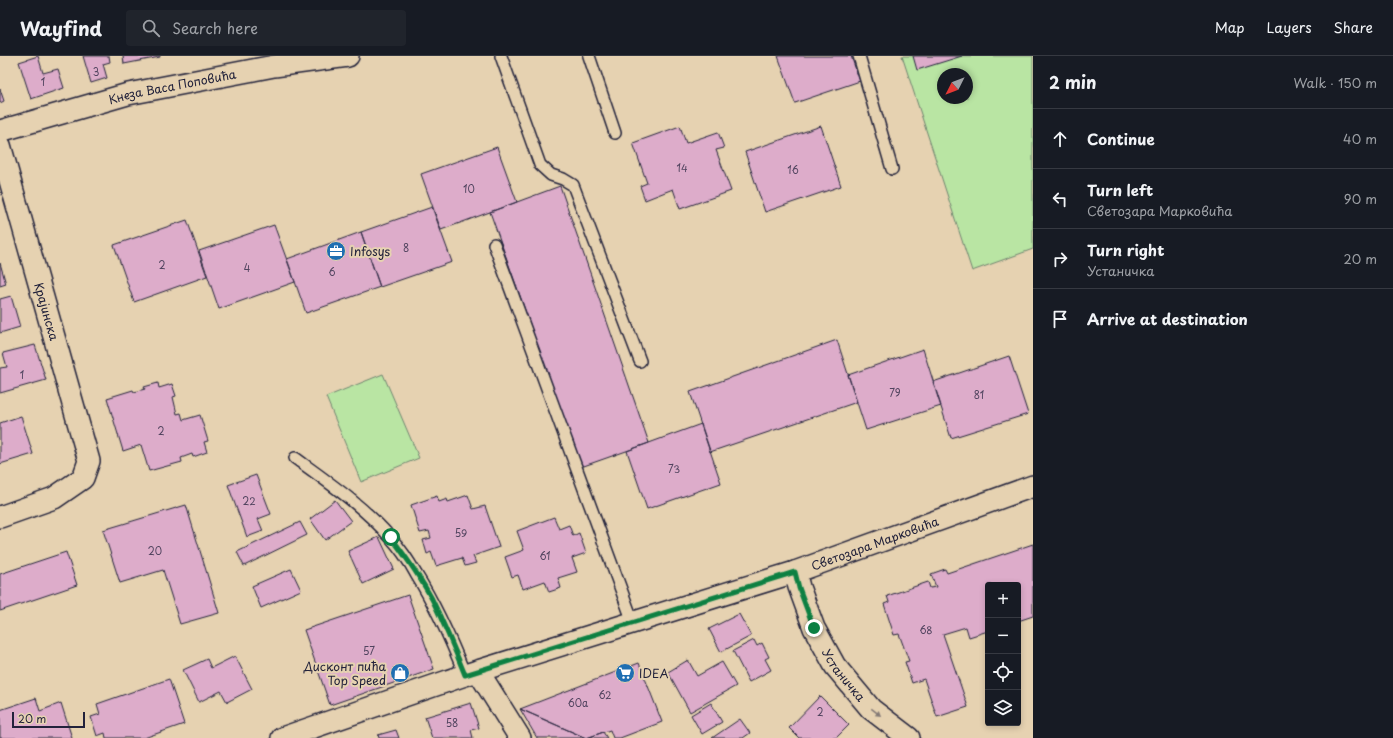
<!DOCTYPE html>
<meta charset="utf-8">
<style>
body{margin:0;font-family:"Playpen Sans",sans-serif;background:#20242c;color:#f1f3f6}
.controls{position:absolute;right:12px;bottom:12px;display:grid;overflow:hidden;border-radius:4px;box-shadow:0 2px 6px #0003}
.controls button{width:36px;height:36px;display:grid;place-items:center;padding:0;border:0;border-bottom:1px solid #363941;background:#171b24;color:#f1f3f6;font:20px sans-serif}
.compass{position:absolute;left:937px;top:12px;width:36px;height:36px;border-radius:50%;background:#171b24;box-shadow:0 2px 6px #0003;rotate:228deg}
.scale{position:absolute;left:12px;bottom:10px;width:73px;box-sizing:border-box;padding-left:4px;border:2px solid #22223b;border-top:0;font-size:11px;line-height:14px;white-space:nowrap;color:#22223b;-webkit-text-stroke:3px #e6d2b1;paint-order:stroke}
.stop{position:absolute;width:12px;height:12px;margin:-9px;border:3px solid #0b8043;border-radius:50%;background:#fff}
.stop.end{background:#0b8043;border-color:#fff;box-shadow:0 1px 4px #0008}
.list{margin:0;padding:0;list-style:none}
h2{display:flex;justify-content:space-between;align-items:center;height:52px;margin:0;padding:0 16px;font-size:17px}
h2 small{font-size:13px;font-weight:400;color:#9ea1a6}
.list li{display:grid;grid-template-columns:26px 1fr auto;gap:12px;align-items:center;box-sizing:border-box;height:60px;padding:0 16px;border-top:1px solid #363941}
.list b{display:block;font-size:15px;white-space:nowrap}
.list p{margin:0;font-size:13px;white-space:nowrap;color:#9ea1a6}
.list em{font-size:13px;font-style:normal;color:#9ea1a6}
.icon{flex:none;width:22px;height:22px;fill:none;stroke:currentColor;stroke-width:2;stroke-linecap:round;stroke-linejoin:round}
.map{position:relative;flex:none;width:1033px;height:682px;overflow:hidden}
header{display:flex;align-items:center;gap:24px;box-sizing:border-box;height:56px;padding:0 20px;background:#171b24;border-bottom:1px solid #363941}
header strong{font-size:19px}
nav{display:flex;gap:22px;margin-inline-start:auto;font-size:14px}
.search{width:280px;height:36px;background:#20242c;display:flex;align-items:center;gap:10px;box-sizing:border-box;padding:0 14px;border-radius:4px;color:#9ea1a6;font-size:15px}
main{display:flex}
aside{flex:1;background:#171b24}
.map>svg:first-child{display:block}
</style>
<header>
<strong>Wayfind</strong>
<div class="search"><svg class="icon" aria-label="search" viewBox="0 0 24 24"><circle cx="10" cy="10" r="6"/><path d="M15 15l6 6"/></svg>Search here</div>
<nav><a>Map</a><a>Layers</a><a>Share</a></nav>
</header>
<main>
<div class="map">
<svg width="1033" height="682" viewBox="0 0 1033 682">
<rect width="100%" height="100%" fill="#e6d2b1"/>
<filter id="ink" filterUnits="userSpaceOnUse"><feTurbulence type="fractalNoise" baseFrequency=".025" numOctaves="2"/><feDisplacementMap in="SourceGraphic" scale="8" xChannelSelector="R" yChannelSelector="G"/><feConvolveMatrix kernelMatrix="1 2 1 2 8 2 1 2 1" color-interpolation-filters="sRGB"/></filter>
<g filter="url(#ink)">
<path fill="#b9e5a3" stroke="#6e846f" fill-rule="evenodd" d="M902 0H1033V193L972 215ZM943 18H967V42H943Z
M383 318 419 402 361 426 326 341Z"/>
<path fill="#ddacca" stroke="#22223b" d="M38 0 43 17 58 13 64 32 31 43 19 6Z
M83 0H109L110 6 103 8 107 22 91 27Z
M123 0H160V1L124 8Z
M778 0H851L860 25 795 47Z
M913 0H962L917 14Z
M0 33 4 45 0 47Z
M680 70 686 87 718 76 724 92 716 94 731 135 680 153 673 133 645 144 640 130 647 127 633 87Z
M821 70 841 130 765 156 745 96Z
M497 91 517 146 441 174 421 118Z
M560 130 649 387 581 411 490 156Z
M432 151 452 206 380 231 361 176Z
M187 164 207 220 134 246 114 189Z
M274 169 295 226 219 253 199 195Z
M361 176 380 231 306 257 287 203Z
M0 207 6 228 0 230Z
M11 240 20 271 0 277V243Z
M837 284 857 346 710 396 690 336Z
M35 289 46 324 0 337V312L7 311 3 297Z
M923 293 941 350 866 374 848 319Z
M1009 300 1028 358 951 382 933 326Z
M158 327 159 332 172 328 176 340 173 341 177 358 181 357 183 364 200 359 208 385 204 386 207 396 193 401 192 398 181 402 182 406 149 415 141 389 123 395 107 342 133 334 134 336 145 333 144 331Z
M21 360 33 398 0 408V367Z
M701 368 721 427 647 453 627 395Z
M256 419 271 458 258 463 263 475 247 481 228 429Z
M468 439 473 453 485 450 499 491 473 500 476 507 465 510 462 502 436 510 431 496 427 498 423 484 431 482 429 475 420 477 411 449 437 440 439 446 447 443 448 446Z
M335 444 351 465 325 484 310 463Z
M186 449 219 557 180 568 163 514 120 527 103 474Z
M554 461 559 473 569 469 573 480 579 477 586 497 572 502 577 516 558 522 561 532 549 536 545 525 523 533 518 519 512 521 505 501 524 494 517 475Z
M300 466 307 479 244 510 237 496Z
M379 481 394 513 363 528 348 495Z
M1033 488V560L1018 565V529H988V575L969 581 966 571 943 578 968 651 937 661 924 623 912 627 905 606 909 605 899 578 894 579 884 548 889 546 887 540 928 526 930 532 936 531 931 518 945 513 947 517Z
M66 496 77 529 0 555V518Z
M291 513 301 534 261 552 252 530Z
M408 539 434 613 330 649 304 574Z
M739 558 751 580 721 596 709 573Z
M754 584 757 590 762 587 769 601 765 603 771 614 749 626 733 595Z
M235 600 252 633 227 646 221 635 199 646 183 614 207 603 211 612Z
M688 604 697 620 722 606 736 630 690 656 668 616Z
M639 607 662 666 620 682H613L610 674 586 682 520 653Z
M169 623 184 668 144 682H106L105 677 97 680 91 661 100 658 97 648Z
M820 640 849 669 836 682H799L789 672Z
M36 642 40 655 61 647 72 682H0V654Z
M471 647 479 672 471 674 473 682H432L425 661Z
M711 647 722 666 702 678 691 659Z
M520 653 586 682H537Z
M740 663 750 677 743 682H712Z
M396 674 399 682H379L378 679Z
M603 676 607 682H588Z"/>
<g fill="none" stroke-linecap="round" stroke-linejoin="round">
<defs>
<path id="lane" d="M501 0 540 109 551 119 563 123 573 129 640 305
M589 0 615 77
M859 0 892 113
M494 188 633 566
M295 402C328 426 363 450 390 481 400 492 409 505 416 518 436 550 451 584 465 619"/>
<g id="street">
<path id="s1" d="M0 75 128 38 274 10 348 0"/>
<path id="s2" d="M0 89 89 405 83 422 54 442 0 461"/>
<path id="s3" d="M795 516 799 531 814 572 835 610 871 653 909 682"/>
<path d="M478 615 520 682"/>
<path id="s4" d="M282 682 465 619 795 516 1033 430"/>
</g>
</defs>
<use href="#lane" stroke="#22223b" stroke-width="14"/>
<use href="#street" stroke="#22223b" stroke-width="24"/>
<use href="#lane" stroke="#e6d2b1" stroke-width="11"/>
<use href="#street" stroke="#e6d2b1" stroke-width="21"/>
</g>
<defs><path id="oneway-solid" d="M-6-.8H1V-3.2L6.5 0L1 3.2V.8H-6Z"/></defs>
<use fill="#847a76" href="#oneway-solid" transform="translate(876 656) rotate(38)"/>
</g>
<g fill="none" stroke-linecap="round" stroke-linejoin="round" filter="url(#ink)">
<path stroke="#0b8043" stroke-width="5" d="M391 481C406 501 420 521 432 543 444 568 455 594 465 619L795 516 799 532 814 572"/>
</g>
<defs>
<symbol id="office-disc" viewBox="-11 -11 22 22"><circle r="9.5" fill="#1f6fb2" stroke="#e6d2b1"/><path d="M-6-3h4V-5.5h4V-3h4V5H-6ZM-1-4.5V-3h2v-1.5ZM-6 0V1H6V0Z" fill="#fff"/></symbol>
<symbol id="shop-disc" viewBox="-11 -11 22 22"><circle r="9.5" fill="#1f6fb2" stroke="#e6d2b1"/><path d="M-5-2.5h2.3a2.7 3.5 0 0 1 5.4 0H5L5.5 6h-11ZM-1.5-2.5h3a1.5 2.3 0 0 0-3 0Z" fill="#fff"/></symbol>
<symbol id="supermarket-disc" viewBox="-11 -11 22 22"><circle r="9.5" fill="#1f6fb2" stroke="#e6d2b1"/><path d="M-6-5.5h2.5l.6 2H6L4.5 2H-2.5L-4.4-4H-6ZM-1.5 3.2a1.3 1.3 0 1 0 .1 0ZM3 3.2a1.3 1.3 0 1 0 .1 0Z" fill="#fff"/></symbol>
</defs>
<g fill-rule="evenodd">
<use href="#office-disc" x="325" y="184" width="22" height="22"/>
<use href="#shop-disc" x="389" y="606" width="22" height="22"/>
<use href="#supermarket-disc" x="614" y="606" width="22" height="22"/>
</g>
<g text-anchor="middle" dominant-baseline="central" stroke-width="4" stroke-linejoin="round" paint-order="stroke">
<g font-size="10" fill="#51445f">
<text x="96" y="15">3</text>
<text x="43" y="25">1</text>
<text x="682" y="111">14</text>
<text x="793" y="113">16</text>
<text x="469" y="132">10</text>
<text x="406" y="191">8</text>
<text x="162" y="208">2</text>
<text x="247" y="211">4</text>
<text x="332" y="215">6</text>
<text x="22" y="318">1</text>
<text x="895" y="336">79</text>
<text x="979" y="338">81</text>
<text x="161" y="374">2</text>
<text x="674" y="412">73</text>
<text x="249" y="444">22</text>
<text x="461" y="476">59</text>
<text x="155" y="494">20</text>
<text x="545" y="499">61</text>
<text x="926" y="573">68</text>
<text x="369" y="594">57</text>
<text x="605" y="638">62</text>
<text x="578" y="646">60a</text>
<text x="820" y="655">2</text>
<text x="452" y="666">58</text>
</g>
<g font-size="12" fill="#22223b" stroke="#e6d2b1">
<text stroke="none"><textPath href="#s1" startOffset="178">Кнеза Васа Поповића</textPath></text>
<text stroke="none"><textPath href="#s2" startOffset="173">Крајинска</textPath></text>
<text stroke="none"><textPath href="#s4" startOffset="624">Светозара Марковића</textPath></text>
<text stroke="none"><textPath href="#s3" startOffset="115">Устаничка</textPath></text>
</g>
<g font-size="12" fill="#22223b" stroke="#e6d2b1" text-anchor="start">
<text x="350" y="195">Infosys</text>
<text x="386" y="610" text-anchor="end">Дисконт пића<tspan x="386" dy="14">Top Speed</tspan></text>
<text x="639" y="617">IDEA</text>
</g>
</g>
</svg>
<div class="controls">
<button>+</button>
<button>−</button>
<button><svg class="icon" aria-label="locate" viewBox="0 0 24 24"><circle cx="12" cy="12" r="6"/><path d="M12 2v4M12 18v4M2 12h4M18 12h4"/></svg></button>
<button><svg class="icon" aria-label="layers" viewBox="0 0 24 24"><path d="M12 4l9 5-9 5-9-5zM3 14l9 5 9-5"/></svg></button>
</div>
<svg class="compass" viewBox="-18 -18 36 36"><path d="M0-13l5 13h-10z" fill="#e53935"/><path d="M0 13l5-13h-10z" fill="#9ea1a6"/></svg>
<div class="scale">20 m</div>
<div class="stop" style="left:391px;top:481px"></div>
<div class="stop end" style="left:814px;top:572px"></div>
</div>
<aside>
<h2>2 min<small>Walk · 150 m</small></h2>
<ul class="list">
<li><svg class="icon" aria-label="ahead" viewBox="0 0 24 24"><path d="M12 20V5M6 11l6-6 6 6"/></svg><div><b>Continue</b></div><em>40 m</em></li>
<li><svg class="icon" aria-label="left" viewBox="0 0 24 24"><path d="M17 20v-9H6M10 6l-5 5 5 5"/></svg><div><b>Turn left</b><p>Светозара Марковића</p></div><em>90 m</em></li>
<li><svg class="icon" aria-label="right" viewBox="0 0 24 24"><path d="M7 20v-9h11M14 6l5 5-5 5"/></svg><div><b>Turn right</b><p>Устаничка</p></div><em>20 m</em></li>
<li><svg class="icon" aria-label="arrive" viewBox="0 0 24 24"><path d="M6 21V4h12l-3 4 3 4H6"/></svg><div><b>Arrive at destination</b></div></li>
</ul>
</aside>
</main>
